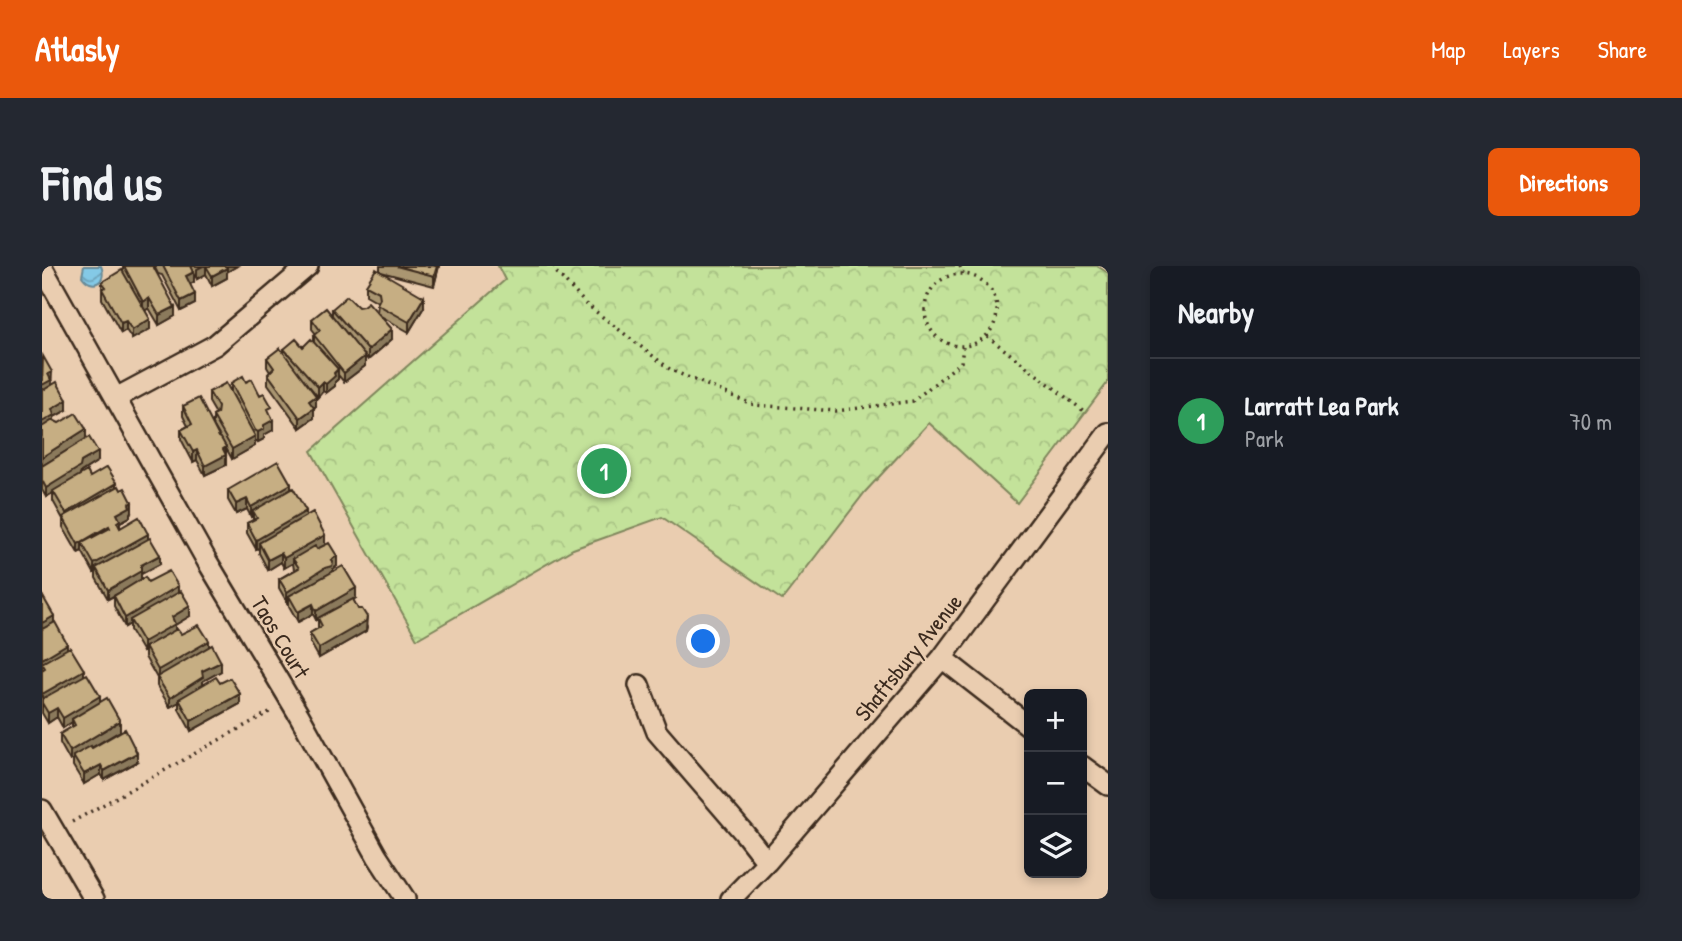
<!DOCTYPE html>
<meta charset="utf-8">
<style>
body{margin:0;font-family:"Patrick Hand",sans-serif;background:#242831;color:#f1f3f6}
.controls{position:absolute;right:21px;bottom:21px;display:grid;overflow:hidden;border-radius:10px;box-shadow:0 4px 10px #0003}
.controls button{width:63px;height:63px;display:grid;place-items:center;padding:0;border:0;border-bottom:2px solid #363941;background:#171b24;color:#f1f3f6;font:35px sans-serif}
.you{position:absolute;left:662px;top:376px;width:24px;height:24px;margin:-18px;border:5px solid #fff;border-radius:50%;background:#1a73e8;box-shadow:0 0 0 10px #1a73e833}
.badge{display:grid;place-items:center;width:46px;height:46px;border-radius:50%;background:#ea580c;color:#fff;font-size:23px;font-weight:700}
.pin{position:absolute;translate:-50% -50%;border:4px solid #fff;box-shadow:0 2px 7px #0006}
.list{margin:0;padding:0;list-style:none}
h2{display:flex;justify-content:space-between;align-items:center;height:91px;margin:0;padding:0 28px;font-size:30px}
h2 small{font-size:23px;font-weight:400;color:#9ea1a6}
.list li{display:grid;grid-template-columns:46px 1fr auto;gap:21px;align-items:center;box-sizing:border-box;height:126px;padding:0 28px;border-top:2px solid #363941}
.list b{display:block;font-size:26px;white-space:nowrap}
.list p{margin:0;font-size:23px;white-space:nowrap;color:#9ea1a6}
.list em{font-size:23px;font-style:normal;color:#9ea1a6}
.icon{flex:none;width:38px;height:38px;fill:none;stroke:currentColor;stroke-width:2;stroke-linecap:round;stroke-linejoin:round}
.map{position:relative;flex:none;width:1066px;height:633px;overflow:hidden;border-radius:10px}
header{display:flex;align-items:center;gap:42px;box-sizing:border-box;height:98px;padding:0 35px;background:#ea580c;color:#fff}
header strong{font-size:33px}
nav{display:flex;gap:38px;margin-inline-start:auto;font-size:24px}
.intro{display:flex;align-items:center;justify-content:space-between;box-sizing:border-box;height:168px;padding:0 42px}
h1{margin:0;font-size:49px}
.button{padding:18px 32px;border-radius:10px;background:#ea580c;color:#fff;font-size:24px;font-weight:700}
main{display:flex;gap:42px;padding:0 42px}
aside{flex:1;background:#171b24;border-radius:10px;box-shadow:0 4px 10px #0003}
.map>svg:first-child{display:block}
</style>
<header>
<strong>Atlasly</strong>
<nav><a>Map</a><a>Layers</a><a>Share</a></nav>
</header>
<div class="intro"><h1>Find us</h1><a class="button">Directions</a></div>
<main>
<div class="map">
<svg width="1066" height="633" viewBox="0 0 1066 633">
<defs>
<pattern id="park-crowns" width="20" height="18" patternUnits="userSpaceOnUse" patternTransform="scale(1.75)"><rect width="20" height="18" fill="#c3e29a"/><path d="M2 6a3 3 0 1 1 6 0M12 15a3 3 0 1 1 6 0" fill="none" stroke="#a8c284"/></pattern>
<pattern id="water-waves" width="16" height="10" patternUnits="userSpaceOnUse" patternTransform="scale(1.75)"><rect width="16" height="10" fill="#84c9e6"/><path d="M0 5q4-4 8 0t8 0" fill="none" stroke="#6da3ba"/></pattern>
</defs>
<rect width="100%" height="100%" fill="#eacdb0"/>
<filter id="ink" filterUnits="userSpaceOnUse"><feTurbulence type="fractalNoise" baseFrequency=".0143" numOctaves="2"/><feDisplacementMap in="SourceGraphic" scale="14" xChannelSelector="R" yChannelSelector="G"/><feConvolveMatrix kernelMatrix="1 2 1 2 8 2 1 2 1" color-interpolation-filters="sRGB"/></filter>
<g filter="url(#ink)">
<path fill="url(#park-crowns)" stroke="#7f865c" stroke-width="2" d="M456 0H1055L1066 7V116L975 237 887 157 823 226 740 334 620 251 531 283 375 373 269 185 463 14Z"/>
<path fill="url(#water-waves)" stroke="#678996" stroke-width="2" d="M42 0H59C66 16 50 25 40 10Z"/>
<g fill="none" stroke-linecap="round" stroke-linejoin="round">
<defs>
<path id="minor" d="M0 1 165 295 257 449 335 590 363 633
M74 132 173 79 266 0
M900 392 987 460
M597 419 615 466 703 568 725 596
M1040 500 1066 519
M0 544 52 633
M689 633 725 596 900 392 1066 167"/>
</defs>
<use href="#minor" stroke="#3b2a1e" stroke-width="24"/>
<path stroke="#3b2a1e" stroke-width="3.5" stroke-dasharray="2 5" stroke-linecap="butt" d="M513 0 514 6 544 38 629 104 712 139 794 145 871 135 919 96 921 81
M918 0 921 8
M883 44a36 36 0 1 1 72 0a36 36 0 1 1-72 0Z
M945 70 1043 146
M30 556 231 444"/>
<use href="#minor" stroke="#eacdb0" stroke-width="19"/>
</g>
<path fill="#aa9671" stroke="#3b2a1e" stroke-width="2" d="M81 0H111L133 50 117 59 107 42 103 44 108 63 90 73 84 64 79 67 60 33V16L81 7Z
M112 0H195L185 5V12L170 20 164 8 155 13 152 7V16L148 18 153 38 139 45 120 9 116 8Z
M338 0H397L392 20 339 6 382 41 367 66 337 49 350 73 326 94 323 90V100L302 116 296 109V113L293 116V120L284 127 281 125 276 131 267 120 274 140 272 142V152L258 162 226 118V108L228 106 225 101V92L242 87V83L261 81 272 76V69L274 68 270 63V53L290 49V43L316 41 335 47 336 36 324 29V19L338 6Z
M0 91 10 116 9 120 25 144 12 151V155L44 173 56 195 39 206 38 209 48 211 75 222 90 246 88 247V251L78 256V262L106 273 118 298 99 308V313L136 327 148 350 133 359V364L139 368 167 381 179 405 161 415V419L178 417 198 438 149 465 137 443V436L128 441 115 420V412L103 391V385L101 386 88 364V358L83 361 72 340V330L66 333 54 312V306L52 307 40 285 36 287 21 261V253L11 235V227L4 231 0 224Z
M204 116 230 151 231 164 222 169V173L216 176 213 174V180L190 193 184 182V199L163 209 155 194 151 196 139 173V164L146 160 141 150V140L178 171 171 159V150L174 148 167 136V126H189V117Z
M249 223 264 250 283 279 295 300 291 303V305L314 332 311 334 325 361 324 365 277 392 268 376V367L276 362V353L274 354 271 348 256 356 247 340V334L245 336 237 322V313L252 304 251 297 242 302 239 296 226 304 217 287V282L214 283 205 267V257L211 255V250L209 251 205 243 194 248 186 234V224Z
M0 329 12 356 25 382 42 410 50 482 95 496 62 514 59 508 42 518 31 500V493L28 495 18 477V468L30 461V456L21 462 15 451 6 457 0 447Z"/>
<path fill="#8b7a5c" stroke="#3b2a1e" stroke-width="2" d="M161 0H164V8L155 13V3Z
M185 0H195L185 6Z
M395 0H397L392 20V10Z
M185 2V12L170 20V10Z
M152 6V16L144 20V10Z
M153 28V38L139 45V35Z
M382 31V41L367 66V56Z
M107 32V42L101 46V36Z
M133 41V50L117 59V49Z
M108 53V63L90 73V64Z
M84 55V64L79 67V57Z
M350 63V73L326 94V84Z
M323 90V100L302 116V107Z
M296 103V113L293 116V120L284 127V118Z
M10 106 9 123 0 129V119L6 108Z
M281 116V125L276 131V121Z
M274 130V140L267 145V135Z
M25 134V144L12 151V158L0 166V156L10 143Z
M272 142V152L258 162V152Z
M231 154V164L222 169V173L216 176V166L222 159Z
M44 163V173L0 200V191Z
M213 170V180L190 193V183Z
M184 181V199L163 209V200Z
M155 184V194L151 196V186Z
M56 186V195L39 206 38 210 4 231V222L39 196Z
M75 217V227L24 257V247Z
M249 218V228L211 245V250L209 251V241Z
M205 233V243L194 248V238Z
M90 236V246L88 247V251L78 256V264L75 266V248Z
M264 245V255L217 277V282L214 283V274Z
M67 260V270L40 277V285L36 287V278Z
M106 268V278L54 302V306L52 307V298Z
M283 269V279L253 296 251 293V297L242 302V292Z
M239 287V296L226 304V294Z
M118 289V298L99 308V299Z
M295 290V300L291 303V306L247 330V334L245 336V326Z
M99 305V315L66 333V324Z
M136 320V330L88 354V358L83 361V352Z
M314 322V332L274 354V345Z
M271 338V348L256 356V346Z
M148 340V350L133 359V368L103 381V385L101 386V376L130 351Z
M12 350V360L0 367V357Z
M325 351 324 365 277 392V382Z
M167 375V385L116 414V404Z
M25 378V388L0 397V393Z
M179 396V405L161 415V421L137 433V436L128 441V432L160 405Z
M42 404V414L0 437V428Z
M198 428V438L149 465V455Z
M58 430V440L30 453V456L21 462V452Z
M15 442V451L6 457V447Z
M78 455V465L32 492 31 490V493L28 495V485Z
M95 487V496L62 514V505Z
M59 499V508L42 518V508Z"/>
<path fill="#c6ae83" stroke="#3b2a1e" stroke-width="2" d="M82 0H111L133 41 117 49 107 32 101 36Z
M121 0H149L152 6 144 10 153 28 139 35Z
M164 0H184L185 2 170 10Z
M354 0H395L392 10Z
M334 3 382 31 367 56 335 38 338 32 337 26 324 19Z
M80 4 108 53 90 64 84 55 79 57 60 23 64 21 60 16Z
M305 30 316 41 321 40 326 36 350 63 326 84 290 43Z
M284 42 323 90 302 107 272 69 278 64 270 53Z
M254 73 261 81 269 73 296 103 292 107 293 110 284 118 281 116 276 121 242 83Z
M238 82 274 130 267 135 272 142 258 152 226 108 232 102 225 92Z
M1 90 10 106 6 108 9 114 0 119Z
M201 110 204 116 210 113 218 129 222 127 230 141 226 143 231 154 222 159V163L216 166 213 164 189 117Z
M15 116 25 134 10 143 12 149 0 156V125Z
M184 117 213 170 190 183 171 150 175 148 176 141 167 126Z
M157 132 177 171 179 172 184 181 181 183 184 189 163 200 155 184 151 186 139 164 150 158 141 140Z
M34 147 44 163 0 191V161L11 154 17 157Z
M47 171 56 186 39 196 38 201 4 222 0 214V200Z
M236 195 249 218 209 241 205 233 194 238 186 224Z
M65 201 75 217 24 247 11 225 45 205 48 211Z
M77 220 79 224 83 222 90 236 87 238 88 241 75 248 78 254 75 256 78 262 97 251 106 268 52 298 40 277 68 262 67 260 36 278 21 251Z
M251 222 264 245 214 274 205 257 215 252 211 245Z
M271 246 283 269 242 292 239 287 226 294 217 277Z
M108 272 118 289 99 299V305L66 324 54 302Z
M287 277 295 290 289 294 291 296 290 300 283 302 245 326 237 313 257 302 251 293 273 280 275 283Z
M301 300 314 322 274 345 271 338 256 346 247 330Z
M127 305 136 320 83 352 72 330 103 311 106 316Z
M139 325 148 340 130 351 133 358 101 376 88 354Z
M0 329 12 350 0 357Z
M311 333 316 343H320L325 351 324 355 277 382 268 367 280 360 276 352Z
M13 356 25 378 0 393V363Z
M157 359 167 375 116 404 103 381 135 363 139 368Z
M170 379 179 396 160 405 161 411 128 432 115 411Z
M28 381 42 404 0 428V404L3 402 0 397Z
M45 408 58 430 21 452 15 442 6 447 0 437V433Z
M174 411 178 417 188 412 198 428 149 455 137 433Z
M65 432 78 455 28 485 18 468 33 459 30 453Z
M83 463 95 487 62 505 59 499 42 508 31 490 49 480 50 482Z"/>
</g>
<g text-anchor="middle" dominant-baseline="central" stroke-width="5" stroke-linejoin="round" paint-order="stroke">
<g font-size="23" fill="#3b2a1e" stroke="#eacdb0">
<text transform="translate(239 371) rotate(59)">Taos Court</text>
<text transform="translate(866 391) rotate(-51)">Shaftsbury Avenue</text>
</g>
</g>
</svg>
<div class="controls">
<button>+</button>
<button>−</button>
<button><svg class="icon" aria-label="layers" viewBox="0 0 24 24"><path d="M12 4l9 5-9 5-9-5zM3 14l9 5 9-5"/></svg></button>
</div>
<div class="you"></div>
<div class="pin badge" style="left:562px;top:205px;background:#2e9e5b">1</div>
</div>
<aside>
<h2>Nearby<small></small></h2>
<ul class="list">
<li><span class="badge" style="background:#2e9e5b">1</span><div><b>Larratt Lea Park</b><p>Park</p></div><em>70 m</em></li>
</ul>
</aside>
</main>
